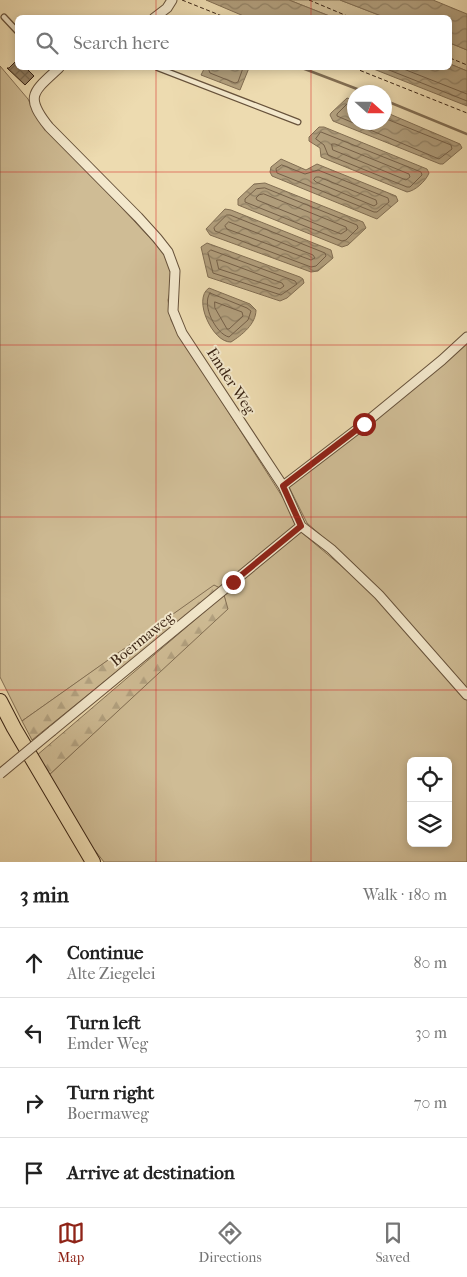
<!DOCTYPE html>
<meta charset="utf-8">
<style>
body{margin:0;font-family:"IM FELL French Canon",serif;background:#f2f2f2;color:#222}
.controls{position:absolute;right:15px;bottom:15px;display:grid;overflow:hidden;border-radius:8px;box-shadow:0 2px 8px #0003}
.controls button{width:45px;height:45px;display:grid;place-items:center;padding:0;border:0;border-bottom:1px solid #e0e0e0;background:#fff;color:#222;font:25px sans-serif}
.compass{position:absolute;left:347px;top:85px;width:45px;height:45px;border-radius:50%;background:#fff;box-shadow:0 2px 8px #0003;rotate:111deg}
.stop{position:absolute;width:15px;height:15px;margin:-11px;border:4px solid #8f2418;border-radius:50%;background:#fff}
.stop.end{background:#8f2418;border-color:#fff;box-shadow:0 1px 5px #0008}
.list{margin:0;padding:0;list-style:none}
h2{display:flex;justify-content:space-between;align-items:center;height:65px;margin:0;padding:0 20px;font-size:21px}
h2 small{font-size:16px;font-weight:400;color:#767676}
.list li{display:grid;grid-template-columns:32px 1fr auto;gap:15px;align-items:center;box-sizing:border-box;height:70px;padding:0 20px;border-top:1px solid #e0e0e0}
.list b{display:block;font-size:19px;white-space:nowrap}
.list p{margin:0;font-size:16px;white-space:nowrap;color:#767676}
.list em{font-size:16px;font-style:normal;color:#767676}
.icon{flex:none;width:28px;height:28px;fill:none;stroke:currentColor;stroke-width:2;stroke-linecap:round;stroke-linejoin:round}
.map{position:relative;flex:none;width:467px;height:862px;overflow:hidden}
.search{position:absolute;background:#fff;box-shadow:0 2px 8px #0003;left:15px;right:15px;top:15px;height:55px;display:flex;align-items:center;gap:12px;box-sizing:border-box;padding:0 18px;border-radius:8px;color:#767676;font-size:19px}
.sheet{height:345px;background:#fff}
nav{display:flex;justify-content:space-around;align-items:center;box-sizing:border-box;height:70px;border-top:1px solid #e0e0e0;background:#fff;font-size:14px;color:#767676}
nav a{display:grid;justify-items:center;gap:2px}
nav .on{color:#8f2418}
.map>svg:first-child{display:block}
</style>
<div class="map">
<svg width="467" height="862" viewBox="0 0 467 862">
<defs>
<pattern id="forest-firs" width="22" height="20" patternUnits="userSpaceOnUse" patternTransform="scale(1.25)"><rect width="22" height="20" fill="#cfbc95"/><path d="M5 1l3.5 6h-7zM16 11l3.5 6h-7z" fill="#b2a180"/></pattern>
<pattern id="water-waves" width="16" height="10" patternUnits="userSpaceOnUse" patternTransform="scale(1.25)"><rect width="16" height="10" fill="#b09d7b"/><path d="M0 5q4-4 8 0t8 0" fill="none" stroke="#908064"/></pattern>
<pattern id="building-cross-hatch" width="8" height="8" patternUnits="userSpaceOnUse" patternTransform="scale(1.25)"><rect width="8" height="8" fill="#978365"/><path d="M0 0l8 8M0 8l8-8" fill="none" stroke="#7c6b52"/></pattern>
</defs>
<rect width="100%" height="100%" fill="#eddbb0"/>
<filter id="stains"><feTurbulence type="fractalNoise" baseFrequency=".004" numOctaves="4"/><feColorMatrix values="0 0 0 0 .2 0 0 0 0 .09 0 0 0 0 .02 0 0 0 .5 -.17"/></filter>
<radialGradient id="worn" r=".72"><stop offset=".6" stop-color="#630" stop-opacity="0"/><stop offset="1" stop-color="#630" stop-opacity=".3"/></radialGradient>
<path fill="#cfbc95" stroke="#847054" fill-rule="evenodd" d="M289 0H340L384 17H332Z
M450 43 467 50V71L450 64Z
M0 66 28 99 36 116 164 253 170 268 172 284 168 300 171 320 175 328 299 523 220 588 214 586 22 721 0 677Z
M467 343V689L382 592 355 565 307 523 289 487Z
M301 532 377 596 467 698V862H104L90 844 49 775 227 609 224 595ZM411 761H448V843H411Z"/>
<path fill="url(#forest-firs)" stroke="#847054" d="M214 585 220 588 32 740 22 721Z
M224 595 228 609 49 775 36 756Z"/>
<path fill="url(#water-waves)" stroke="#816d52" d="M206 0H289L332 17H246Z
M340 0H433L467 14V50L450 43V18L384 17Z
M450 64 467 71V106L371 68H450Z
M204 69 206 68H249L240 90 201 75Z
M347 98 354 100V122H384L385 112 460 144 462 148 443 164H440L333 121 330 115 331 113Z
M319 127H324L427 169 429 173C426 181 415 191 407 192L321 157 320 148 309 141V137Z
M281 159 306 170 317 164 396 196 398 201 377 219 372 217 272 176 270 172 271 167Z
M265 183 363 222 366 228 348 245 342 247 238 205V199L254 184Z
M225 209 231 210 331 250 333 258 318 271 311 272 210 235 206 229Z
M207 243 300 277 303 279 304 283 287 298 280 301 208 277 201 247Z
M209 288 250 304 256 310C256 324 242 335 231 342 213 343 192 299 209 288Z"/>
<g fill="none" stroke-linecap="round" stroke-linejoin="round">
<path stroke="#756048" stroke-width="1" d="M208 68 210 73 235 83 238 82 243 68
M384 68 467 101
M401 68 467 94
M354 104H347L337 114V116L439 159 452 149 451 145 384 118
M321 132 421 172 422 175 410 187H407L328 155 324 145 316 139Z
M332 144H335L409 174 410 177 406 180 333 150Z
M282 165 305 174 318 170 388 198 389 202 377 212H374L277 173 276 169Z
M316 177H319L376 200 377 204 374 206 316 182 314 180Z
M265 188 357 225 358 228 346 240 342 241 245 202V199L256 189Z
M264 194 346 227 347 230 341 234 257 200 256 198 259 195Z
M227 215H230L325 253 326 256 316 266 311 267 215 231 214 228Z
M229 222 313 255 315 258 311 260 227 229 225 226Z
M211 250 295 281 297 284 281 295 213 273 208 253Z
M217 260H220L282 283 284 286 280 289 219 269Z
M210 293 247 308 251 311 248 320 229 337C216 334 201 305 210 293Z
M215 302 242 312 243 316 229 329H227L215 308Z"/>
<path stroke="#816d52" stroke-width="2.5" d="M302 68 365 92
M384 100 467 134"/>
</g>
<path fill="url(#building-cross-hatch)" stroke="#3a2414" d="M18 59V68H26L34 76 25 85 7 68H9Z"/>
<g fill="none" stroke-linecap="round" stroke-linejoin="round">
<defs>
<path id="service" d="M4 17 18 32
M158 68 298 122"/>
<path id="minor" d="M154 18 167 8 172 0
M59 68C33 92 24 96 49 127L138 217 157 238 168 252 175 271 173 311 182 333 283 486 301 526 331 549 379 595 467 695
M283 486 364 424 442 360 467 337
M52 731 301 526"/>
<path id="primary" d="M0 701 14 728 93 862"/>
</defs>
<use href="#service" stroke="#67523b" stroke-width="7"/>
<use href="#minor" stroke="#67523b" stroke-width="11"/>
<use href="#primary" stroke="#3a2414" stroke-width="16"/>
<path stroke="#3a2414" stroke-width="1" stroke-dasharray="4 2.5" stroke-linecap="butt" d="M182 0 227 18
M309 0 352 18
M450 58 467 65
M354 68 467 113"/>
<use href="#service" stroke="#f3e8cc" stroke-width="4.5"/>
<use href="#minor" stroke="#f3e8cc" stroke-width="9"/>
<use href="#primary" stroke="#eddbb0" stroke-width="14"/>
<defs>
<path id="minor-bridge" d="M0 774 52 731"/>
</defs>
<use href="#minor-bridge" stroke="#67523b" stroke-width="11" stroke-linecap="butt"/>
<use href="#minor-bridge" stroke="#f3e8cc" stroke-width="9"/>
</g>
<g fill="none" stroke-linecap="round" stroke-linejoin="round">
<path stroke="#8f2418" stroke-width="6" d="M233 582 301 526 283 486 364 424"/>
</g>
<path fill="none" stroke="#d62828" stroke-width="1" stroke-opacity="0.55" d="M156 0V18M311 0V18M156 68V862M311 68V862M0 172H467M0 345H467M0 517H467M0 690H467"/>
<g text-anchor="middle" dominant-baseline="central" stroke-width="4" stroke-linejoin="round" paint-order="stroke">
<g font-size="15" fill="#3a2414" stroke="#f3e8cc">
<text transform="translate(231 381) rotate(57)">Emder Weg</text>
<text transform="translate(142 639) rotate(-39)">Boermaweg</text>
</g>
</g>
<rect width="100%" height="100%" filter="url(#stains)"/>
<rect width="100%" height="100%" fill="url(#worn)"/>
</svg>
<div class="controls">
<button><svg class="icon" aria-label="locate" viewBox="0 0 24 24"><circle cx="12" cy="12" r="6"/><path d="M12 2v4M12 18v4M2 12h4M18 12h4"/></svg></button>
<button><svg class="icon" aria-label="layers" viewBox="0 0 24 24"><path d="M12 4l9 5-9 5-9-5zM3 14l9 5 9-5"/></svg></button>
</div>
<svg class="compass" viewBox="-18 -18 36 36"><path d="M0-13l5 13h-10z" fill="#e53935"/><path d="M0 13l5-13h-10z" fill="#767676"/></svg>
<div class="stop" style="left:364px;top:424px"></div>
<div class="stop end" style="left:233px;top:582px"></div>
<div class="search"><svg class="icon" aria-label="search" viewBox="0 0 24 24"><circle cx="10" cy="10" r="6"/><path d="M15 15l6 6"/></svg>Search here</div>
</div>
<section class="sheet">
<h2>3 min<small>Walk · 180 m</small></h2>
<ul class="list">
<li><svg class="icon" aria-label="ahead" viewBox="0 0 24 24"><path d="M12 20V5M6 11l6-6 6 6"/></svg><div><b>Continue</b><p>Alte Ziegelei</p></div><em>80 m</em></li>
<li><svg class="icon" aria-label="left" viewBox="0 0 24 24"><path d="M17 20v-9H6M10 6l-5 5 5 5"/></svg><div><b>Turn left</b><p>Emder Weg</p></div><em>30 m</em></li>
<li><svg class="icon" aria-label="right" viewBox="0 0 24 24"><path d="M7 20v-9h11M14 6l5 5-5 5"/></svg><div><b>Turn right</b><p>Boermaweg</p></div><em>70 m</em></li>
<li><svg class="icon" aria-label="arrive" viewBox="0 0 24 24"><path d="M6 21V4h12l-3 4 3 4H6"/></svg><div><b>Arrive at destination</b></div></li>
</ul>
</section>
<nav>
<a class="on"><svg class="icon" aria-label="map" viewBox="0 0 24 24"><path d="M3 6l6-2 6 2 6-2v14l-6 2-6-2-6 2zM9 4v14M15 6v14"/></svg>Map</a>
<a><svg class="icon" aria-label="directions" viewBox="0 0 24 24"><path d="M12 3l9 9-9 9-9-9zM9 14v-3h6M13 9l2 2-2 2"/></svg>Directions</a>
<a><svg class="icon" aria-label="saved" viewBox="0 0 24 24"><path d="M7 4h10v16l-5-4-5 4z"/></svg>Saved</a>
</nav>
